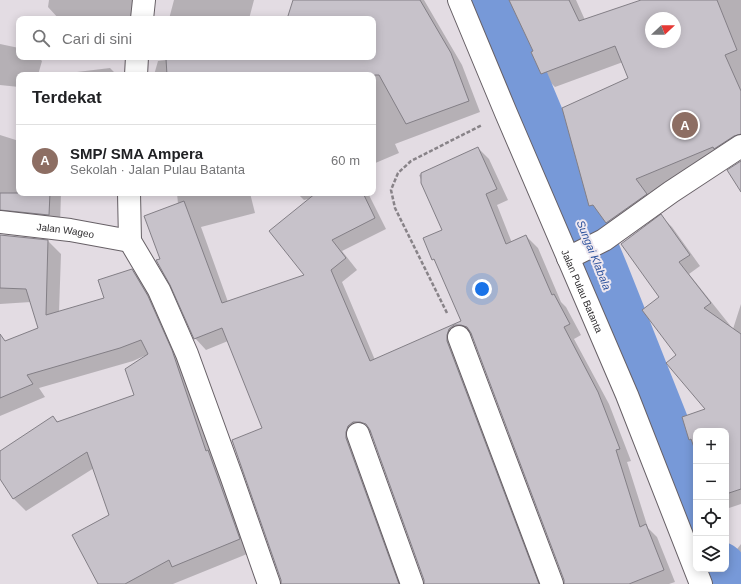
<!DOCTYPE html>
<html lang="id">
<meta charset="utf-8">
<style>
body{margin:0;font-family:Helvetica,sans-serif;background:#f6f6f6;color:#202124}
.controls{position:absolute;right:12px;bottom:12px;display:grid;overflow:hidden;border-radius:8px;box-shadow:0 2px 10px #0003}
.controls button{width:36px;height:36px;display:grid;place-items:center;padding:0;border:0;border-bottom:1px solid #e0e0e0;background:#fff;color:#202124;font:20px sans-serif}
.compass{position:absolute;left:645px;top:12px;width:36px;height:36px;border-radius:50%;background:#fff;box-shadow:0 2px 10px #0003;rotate:68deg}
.you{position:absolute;left:482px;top:289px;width:14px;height:14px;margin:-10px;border:3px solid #fff;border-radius:50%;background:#1a73e8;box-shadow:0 0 0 6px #1a73e833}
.badge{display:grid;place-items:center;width:26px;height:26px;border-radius:50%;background:#817c22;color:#fff;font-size:13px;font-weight:700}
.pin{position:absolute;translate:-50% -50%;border:2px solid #fff;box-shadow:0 1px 4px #0006}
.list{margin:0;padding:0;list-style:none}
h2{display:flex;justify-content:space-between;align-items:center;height:52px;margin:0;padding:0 16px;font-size:17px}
h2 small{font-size:13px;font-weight:400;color:#757577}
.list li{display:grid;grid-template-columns:26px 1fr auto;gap:12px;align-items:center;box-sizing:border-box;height:72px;padding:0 16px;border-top:1px solid #e0e0e0}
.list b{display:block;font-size:15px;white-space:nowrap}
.list p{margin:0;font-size:13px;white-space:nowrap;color:#757577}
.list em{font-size:13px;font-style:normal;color:#757577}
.icon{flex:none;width:22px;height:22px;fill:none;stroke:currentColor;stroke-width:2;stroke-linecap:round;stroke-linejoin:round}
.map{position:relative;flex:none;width:741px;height:584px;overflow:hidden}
.search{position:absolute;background:#fff;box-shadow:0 2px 10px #0003;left:16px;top:16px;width:360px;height:44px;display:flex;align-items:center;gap:10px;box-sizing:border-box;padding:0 14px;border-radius:8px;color:#757577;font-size:15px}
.panel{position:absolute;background:#fff;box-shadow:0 2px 10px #0003;left:16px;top:72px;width:360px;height:124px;border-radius:8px}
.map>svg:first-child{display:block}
</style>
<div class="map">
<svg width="741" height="584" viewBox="0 0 741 584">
<rect width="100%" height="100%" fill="#e3dce3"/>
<path fill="#0003" fill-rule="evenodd" d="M49 0H147L144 19H59L48 7Z
M174 0H254L249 19H169Z
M294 0H424L462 65 480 112 395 144 399 153 373 164V75H246L239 57H373V19H288Z
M510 0H576L585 20 644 0H741V154L649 193 660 208 621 236 590 205 629 78 623 62 555 87 541 73 534 51ZM651 18H675V42H651Z
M0 44 19 48V57H38L42 61 38 75H19V87L0 85Z
M192 57H208L220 75H154L158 61Z
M110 68 117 75H52Z
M0 135 19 141V138V193H61L60 226 14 221 0 207Z
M478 148 489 159 508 200 497 205 512 243 526 236 538 248 561 302 566 307 581 335 574 339 609 404 631 461 627 462 648 528 657 537 675 582 669 584H565V579L473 336 466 337 545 584H425V580L372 433 365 434 405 584H283L264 428 228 341 206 350 195 338 161 260 178 204 177 193H250L255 213 201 227 228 302 305 276 312 198 304 200 297 193H368L386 229 342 251 357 270 342 282 375 360 463 322 438 264 433 259 443 231 419 175Z
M661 216 672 227 700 266 689 274 733 329 741 304V504L726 509V431H696V450L693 442 690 439 707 410 678 355 660 297Z
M48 241 61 254 59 312 106 299 132 270 144 283 160 309 252 552 173 584H99L110 515 94 468 26 511 14 499 0 477V452L53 417 59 423 135 396 145 357 144 356 133 361 39 388 45 397 0 416V344L39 328 31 302 0 304V249Z
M741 544V559L734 553Z"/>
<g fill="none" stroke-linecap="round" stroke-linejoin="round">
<path stroke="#7799d8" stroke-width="55" d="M487 0 602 275 696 512
M719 569 725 584"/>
</g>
<path fill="#c7c2ca" stroke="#837f86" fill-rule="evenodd" d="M293 0H420L451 53 469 101 406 124 379 75H167L166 59 184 57H373V19H287Z
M509 0H569L579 21 641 0H717L737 50 725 55 741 91V134L734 136 714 149 713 147 636 179 647 194 606 223 593 205 589 206 562 108 628 78 615 46 541 74 531 52 533 51ZM651 18H675V42H651Z
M478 147 497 189 486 194 506 244 526 235 552 295 554 294 570 324 564 327 598 392 620 449 616 450 640 527 646 524 664 570 629 584H564V580L471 333 467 327 461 325H454L449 329 447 335V341L539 584H424V580L370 430 366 424 360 422H353L348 426 346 432V438L399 584H281V580L232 440 262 428 222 328 194 339 170 285 156 260 160 259 144 216 184 201 222 303 304 275 269 231 316 193H363L375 218 332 240 346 258 331 270 370 361 461 321 434 259 432 260 423 238 442 230 421 183V173Z
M741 161V192L727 170Z
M0 193H50L49 215 0 210Z
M661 214 690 255 679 262 711 303 704 308 741 334V489L726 494V431H696V453L691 439 689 440 682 417 705 409 666 363 676 355 642 310 659 297 621 244Z
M0 235 48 240 46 315 104 298 98 280 132 269 148 296 172 350 206 451 208 450 240 539 172 567 169 560 125 584H98L72 535 109 515 87 452 13 499 0 479V451L53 416 57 422 134 395 125 369 148 354 141 340 120 348 27 375 33 384 0 398V334L5 341 38 328 26 289 0 288Z"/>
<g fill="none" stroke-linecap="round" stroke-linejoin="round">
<defs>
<g id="minor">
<path id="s1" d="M459 0 506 113 627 395 701 584"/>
<path d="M142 19 144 0"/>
<path d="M136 75 137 57"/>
<path d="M129 193 130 241 159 290 187 354 232 478 269 584"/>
<path id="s2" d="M0 222 70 230 130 241"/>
<path d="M568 258 604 240 671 192 741 146"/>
<path d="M459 337 552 584"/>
<path d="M358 434 412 584"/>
</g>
</defs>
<use href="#minor" stroke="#676066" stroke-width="24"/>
<path stroke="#888388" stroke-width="2.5" stroke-dasharray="4 2" stroke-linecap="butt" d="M447 313 395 208 391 190 398 173 411 161 482 125"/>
<use href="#minor" stroke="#fff" stroke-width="22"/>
</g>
<g text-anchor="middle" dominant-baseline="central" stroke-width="4" stroke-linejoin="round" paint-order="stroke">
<g font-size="10" fill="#302e30" stroke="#f0e9f0">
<text stroke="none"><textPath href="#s2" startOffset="66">Jalan Wageo</textPath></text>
<text stroke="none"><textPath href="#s1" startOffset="316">Jalan Pulau Batanta</textPath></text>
</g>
<g font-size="11" font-style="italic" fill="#2b519c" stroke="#f0e9f0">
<text transform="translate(594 255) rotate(68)">Sungai Klabala</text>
</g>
</g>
</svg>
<div class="controls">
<button>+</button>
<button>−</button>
<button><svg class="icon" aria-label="locate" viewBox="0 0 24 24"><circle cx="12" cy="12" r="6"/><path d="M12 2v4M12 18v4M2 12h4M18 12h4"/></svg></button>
<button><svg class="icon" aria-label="layers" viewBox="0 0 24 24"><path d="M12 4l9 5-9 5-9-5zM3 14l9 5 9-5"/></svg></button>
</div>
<svg class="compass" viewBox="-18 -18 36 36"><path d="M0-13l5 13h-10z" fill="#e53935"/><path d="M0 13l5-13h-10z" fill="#757577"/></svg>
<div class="you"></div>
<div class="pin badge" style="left:685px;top:125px;background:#8d6e63">A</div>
<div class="search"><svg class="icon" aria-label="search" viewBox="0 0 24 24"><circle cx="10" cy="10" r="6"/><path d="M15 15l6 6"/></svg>Cari di sini</div>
<section class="panel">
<h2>Terdekat<small></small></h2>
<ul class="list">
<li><span class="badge" style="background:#8d6e63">A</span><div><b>SMP/ SMA Ampera</b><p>Sekolah · Jalan Pulau Batanta</p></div><em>60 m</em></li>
</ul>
</section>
</div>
